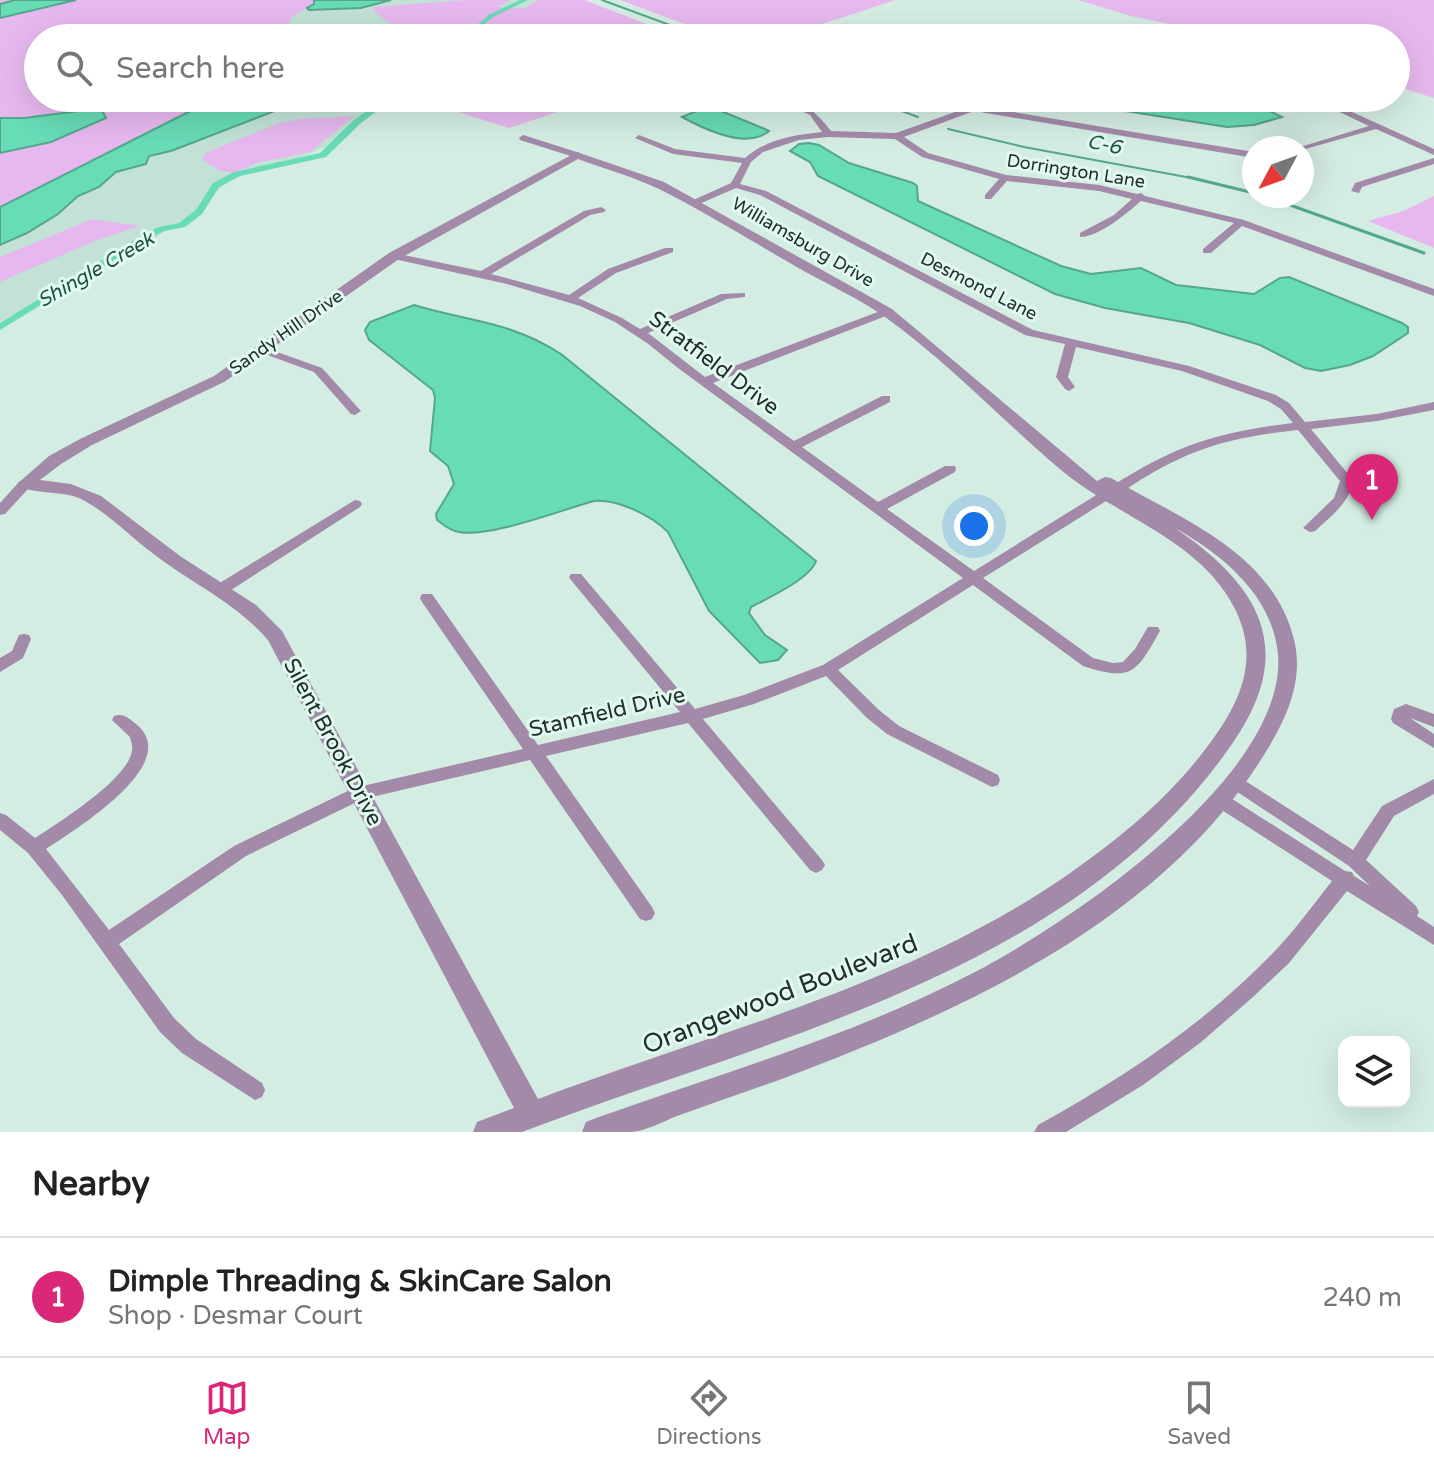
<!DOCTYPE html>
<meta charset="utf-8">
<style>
body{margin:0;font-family:"Varela Round",sans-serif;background:#f6f6f6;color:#222}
.controls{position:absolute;right:24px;bottom:24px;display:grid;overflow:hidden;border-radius:16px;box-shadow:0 8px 32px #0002}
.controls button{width:72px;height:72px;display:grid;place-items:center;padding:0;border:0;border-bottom:2px solid #e0e0e0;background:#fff;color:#222;font:40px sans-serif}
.compass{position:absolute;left:1242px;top:136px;width:72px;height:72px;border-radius:50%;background:#fff;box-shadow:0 8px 32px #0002;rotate:229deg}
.you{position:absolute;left:974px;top:526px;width:28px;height:28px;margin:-20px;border:6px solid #fff;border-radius:50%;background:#1a73e8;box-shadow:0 0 0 12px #1a73e833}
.badge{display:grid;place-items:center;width:52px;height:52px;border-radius:50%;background:#db2777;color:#fff;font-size:26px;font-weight:700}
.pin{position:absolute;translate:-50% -66px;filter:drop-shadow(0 2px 4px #0008)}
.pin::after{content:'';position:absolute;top:42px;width:28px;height:24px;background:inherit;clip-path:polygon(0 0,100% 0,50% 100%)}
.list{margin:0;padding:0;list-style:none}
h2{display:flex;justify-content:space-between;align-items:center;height:104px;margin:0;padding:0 32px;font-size:34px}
h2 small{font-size:26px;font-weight:400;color:#767676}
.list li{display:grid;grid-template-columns:52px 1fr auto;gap:24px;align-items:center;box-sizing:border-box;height:120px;padding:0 32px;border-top:2px solid #e0e0e0}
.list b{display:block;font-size:30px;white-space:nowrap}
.list p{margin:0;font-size:26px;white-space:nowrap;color:#767676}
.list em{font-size:26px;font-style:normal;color:#767676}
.icon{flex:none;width:44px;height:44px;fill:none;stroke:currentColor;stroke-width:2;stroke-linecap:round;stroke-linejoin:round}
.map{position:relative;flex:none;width:1434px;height:1132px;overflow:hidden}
.search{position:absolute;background:#fff;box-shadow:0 8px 32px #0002;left:24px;right:24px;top:24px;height:88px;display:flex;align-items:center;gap:20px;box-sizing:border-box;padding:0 28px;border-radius:44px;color:#767676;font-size:30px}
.sheet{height:224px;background:#fff}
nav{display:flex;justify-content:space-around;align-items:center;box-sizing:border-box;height:112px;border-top:2px solid #e0e0e0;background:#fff;font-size:22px;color:#767676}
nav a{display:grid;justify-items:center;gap:4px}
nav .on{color:#db2777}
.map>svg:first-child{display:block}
</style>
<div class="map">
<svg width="1434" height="1132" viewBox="0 0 1434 1132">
<rect width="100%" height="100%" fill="#d4ede3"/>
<path fill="#c2e2d6" d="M0 0H538L480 38H38V98H390L331 144 304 156 238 177 224 185 195 213 150 241 0 322Z"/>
<path fill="#e6b8ef" d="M0 0H313V4L291 18 284 38H38V98H215L0 206Z
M467 0H510L497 7 525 8 538 0H584L683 38H390L396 34V29L373 10 374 7Z
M620 0H895L780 38H722Z
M1078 0H1434V98L1396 86V38H1236L1131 16Z
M414 98H600L509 128Z
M355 116 310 152 256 163 234 173 220 171 202 160 205 153 277 124 299 119Z
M1434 196V248L1368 221 1403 211Z
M92 219 140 226 95 241 0 282V257Z"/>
<path fill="#68dbb7" stroke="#54a78d" stroke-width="2" d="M15 0H76L0 18V4Z
M314 0H391L361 8 309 10 307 8 314 4Z
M216 98H308L171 151 149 156 146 164 116 172 99 187 78 196 58 214 27 233 0 245V207Z
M1043 98H1244L1282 117 1254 125 1227 127Z
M709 106 765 129 769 131C747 150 704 129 682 117Z
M95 109 103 112 106 118 51 142 0 153V118H24Z
M809 143 819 145 849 163 913 183 917 186 918 201 1061 266 1091 274 1141 268 1176 285 1254 294 1280 278 1289 277 1402 323 1408 327V333L1373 356 1350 365 1321 371 1305 368 1260 345 1189 323 1105 308 1055 294 818 176 810 162 790 151 799 144Z
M414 305C470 322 510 321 561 354L816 561C810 579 768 598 751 607L749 613 765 635 787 650 778 660 760 663 709 611 668 532C651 515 617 499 594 501 561 510 490 538 459 532 450 531 444 525 437 520L436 514 454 484 448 466 430 451 435 398 433 390 369 340 365 330 370 322Z"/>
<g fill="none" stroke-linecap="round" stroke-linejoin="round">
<path stroke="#54a78d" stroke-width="2" d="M602 0 705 38
M866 98 918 117
M948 129 1024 147 1197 179"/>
<path stroke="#54a78d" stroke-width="3" d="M1188 177 1254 193
M1265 196 1424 253"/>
<path fill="#68dbb7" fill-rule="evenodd" d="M520 0H528L493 17 468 38H461L489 15Z
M386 98H394L361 123 326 157 240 176 219 187 202 214 185 227 164 231 147 240 0 330V323L141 236 159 227 179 223 196 210 213 183 234 172 320 153 355 119Z"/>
<path fill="#a38aa8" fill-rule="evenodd" d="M772 98C800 98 815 110 831 131L896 133 969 107 970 98H978L977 106 1254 152V158L974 111 904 137 928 153 1006 175 1099 185 1137 194 1141 193 1145 196 1244 220 1434 289V296L1242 226 1211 253H1203V249L1234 223 1141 201C1126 214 1099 237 1080 237V233L1114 215 1132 199 1099 191 1007 181 991 199H985V195L999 179 922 157 895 139 828 137 799 140 763 152 751 162 740 184 766 191 1033 330 1189 366 1276 395 1289 403 1305 422 1377 414 1434 402V410L1377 421 1311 429 1353 480C1350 503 1331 516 1315 531L1310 532 1303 528 1334 498 1340 481 1298 430C1224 438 1184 450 1122 492H1112L1110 489 1112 486C1176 445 1218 432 1293 423L1281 409 1268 401 1182 371 1076 347 1068 377 1075 387 1069 391 1065 389 1056 377 1065 344 1025 335 760 195 736 188 697 205H691V201L731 183 742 163 673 154 635 138 639 135 675 149 745 158C767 139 794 135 822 132L810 115Z
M1310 98H1321L1434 149V155L1376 129 1302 150V148H1297L1369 126Z
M523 135 580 153 581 155 577 158 520 140 519 138Z
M1434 158V164L1362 187 1359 193 1351 191 1355 183Z
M601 207 606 210 604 212 590 215 491 274 569 295 608 269 665 248H673V252L616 273 578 298 622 318 640 329 721 294 745 293V297L727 299 648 333 705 377 883 310H891V314L713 383 794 441 882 396H890V402L802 447 878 502 945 466H955L956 469 955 472 887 509 974 571 1101 492H1111L1113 495 1111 498 983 578 1093 658 1113 663 1123 662 1135 649 1148 627H1158L1160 631C1136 673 1132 682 1083 666L973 585 838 670 879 710 899 726 998 775 1000 780 998 785 992 787 887 734 867 718 826 676 754 704 703 719 822 860 825 865 822 870 816 873 810 870 688 723 546 756 652 907 655 913 652 919 646 921 640 919 530 760 363 799 246 856 119 944 174 1018 196 1039 262 1083 265 1090 262 1097 255 1100 182 1053 160 1032 62 895 28 853 0 830V813L6 815 35 838C58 823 130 778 132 750 133 746 131 742 130 737L112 720 114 716C124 713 128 718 136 724 185 763 73 831 46 849L109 930 234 846 354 788 523 749 422 602 420 598 422 594H432L538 745 680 712 571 580 569 577 571 574H581L695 709 744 695 823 665 963 578 678 368 647 343 615 322 580 306 507 284 394 259 389 256 394 253 481 271 584 211Z
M263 347 322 368 361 411 355 415 351 414 314 372 259 352 257 350Z
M25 480 31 484 30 487 5 514 0 515V503L20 481Z
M355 500 360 501 362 504 360 507 228 592H218L216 588 218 584Z
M24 634 29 635 31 639 23 658 0 672V658L12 651 19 635Z
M1406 704 1434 714V727L1410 718 1434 734V748L1393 723 1391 719 1394 709Z
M1236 775 1353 850 1382 806 1434 779V794L1394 816 1366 860 1416 906 1419 912 1417 916 1434 927V945L1347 891 1289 963 1253 997 1200 1043 1143 1085 1066 1132H1034L1038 1125C1123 1078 1206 1023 1274 952 1295 930 1313 905 1332 881L1214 805 1212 800 1214 795 1220 793 1226 795 1345 871 1352 872 1354 876 1370 886 1349 866 1230 787 1228 782 1230 777Z"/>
<path fill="#a38aa8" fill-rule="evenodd" d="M577 152 664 182 892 309 1097 481 1105 477 1111 478C1179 518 1270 551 1293 636 1305 676 1288 716 1267 750 1163 922 960 1012 779 1080 745 1092 711 1104 677 1116 662 1122 646 1131 631 1132 615 1132 598 1132 582 1132L586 1122 596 1118C723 1073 855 1035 975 972 1069 923 1287 776 1278 655 1273 596 1223 555 1175 528 1262 587 1297 651 1232 744 1073 974 767 1038 522 1132H473L477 1122 514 1108 268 640C236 603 193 584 155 555 130 537 109 513 81 499 64 490 28 495 17 484L49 456 80 439 214 376 389 253ZM578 159C605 169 634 177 659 189 705 212 750 240 795 266 824 283 857 297 885 317 948 362 1002 420 1061 470 1117 517 1201 540 1235 609 1262 663 1237 708 1204 751 1165 802 1115 842 1063 878 903 987 717 1031 538 1099L282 631 256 605 180 556 101 496 71 484 40 480 61 464 92 445 224 382 399 259Z"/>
</g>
<g text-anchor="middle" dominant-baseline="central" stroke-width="6" stroke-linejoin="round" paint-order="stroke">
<g font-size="18" fill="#242d2a" stroke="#e1faf1">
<text transform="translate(1076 171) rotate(9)">Dorrington Lane</text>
<text transform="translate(803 242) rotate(30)">Williamsburg Drive</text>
<text transform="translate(979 286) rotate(27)">Desmond Lane</text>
<text transform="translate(286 332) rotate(-35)">Sandy Hill Drive</text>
</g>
<g font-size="20" font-style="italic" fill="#1f5041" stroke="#e1faf1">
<text transform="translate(1104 145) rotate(12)">C-6</text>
<text transform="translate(96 270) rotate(-30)">Shingle Creek</text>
</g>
<g font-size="22" fill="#242d2a" stroke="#e1faf1">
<text transform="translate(714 363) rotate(37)">Stratfield Drive</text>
<text transform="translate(607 712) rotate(-13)">Stamfield Drive</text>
<text transform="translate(333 742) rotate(62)">Silent Brook Drive</text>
</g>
<g font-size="26" fill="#242d2a" stroke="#e1faf1">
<text transform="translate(780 994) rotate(-21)">Orangewood Boulevard</text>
</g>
</g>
</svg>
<div class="controls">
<button><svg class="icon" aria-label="layers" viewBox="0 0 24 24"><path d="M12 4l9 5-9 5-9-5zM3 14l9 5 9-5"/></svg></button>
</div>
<svg class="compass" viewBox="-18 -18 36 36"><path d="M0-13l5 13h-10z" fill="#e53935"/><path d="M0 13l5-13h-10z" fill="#767676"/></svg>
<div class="you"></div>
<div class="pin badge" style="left:1372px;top:520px">1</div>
<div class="search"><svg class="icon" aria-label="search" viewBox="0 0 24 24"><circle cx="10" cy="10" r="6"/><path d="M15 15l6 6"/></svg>Search here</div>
</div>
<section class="sheet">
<h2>Nearby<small></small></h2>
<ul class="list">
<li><span class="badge">1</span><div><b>Dimple Threading &amp; SkinCare Salon</b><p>Shop · Desmar Court</p></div><em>240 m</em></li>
</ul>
</section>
<nav>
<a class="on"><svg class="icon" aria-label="map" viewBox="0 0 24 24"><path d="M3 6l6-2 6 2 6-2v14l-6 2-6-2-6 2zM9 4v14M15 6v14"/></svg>Map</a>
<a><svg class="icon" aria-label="directions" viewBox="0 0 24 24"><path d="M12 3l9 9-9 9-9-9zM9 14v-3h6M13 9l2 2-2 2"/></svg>Directions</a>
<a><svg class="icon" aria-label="saved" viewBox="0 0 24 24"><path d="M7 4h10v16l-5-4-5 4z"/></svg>Saved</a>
</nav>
